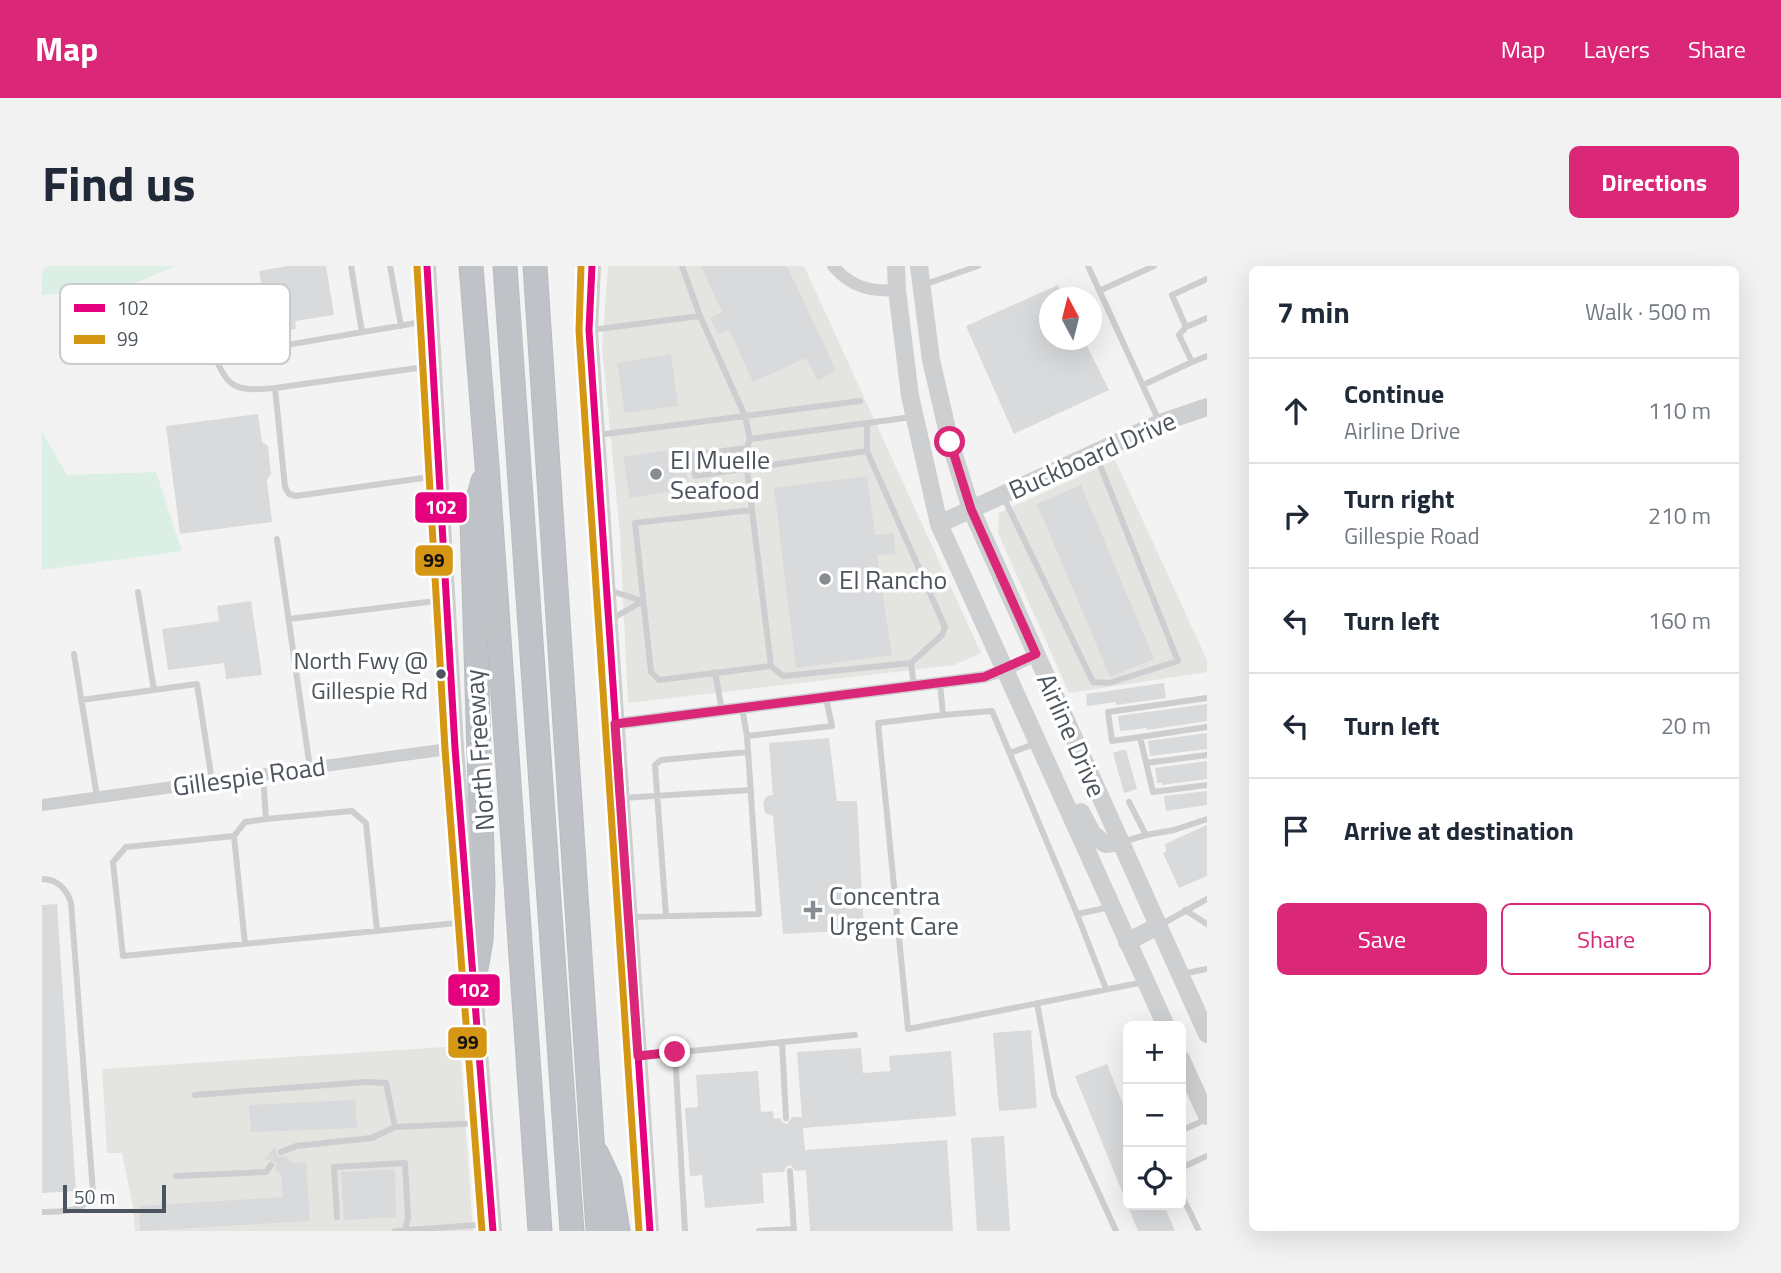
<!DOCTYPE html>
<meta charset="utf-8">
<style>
body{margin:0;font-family:"Titillium Web",sans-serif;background:#f2f2f3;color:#1f2937}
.controls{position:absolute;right:21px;bottom:21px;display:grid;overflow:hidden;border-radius:10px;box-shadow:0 7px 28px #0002}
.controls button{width:63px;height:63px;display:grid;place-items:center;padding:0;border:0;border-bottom:2px solid #e0e1e3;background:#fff;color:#1f2937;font:35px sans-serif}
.compass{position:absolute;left:997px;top:21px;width:63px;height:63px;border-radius:50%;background:#fff;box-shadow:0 7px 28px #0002;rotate:353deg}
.scale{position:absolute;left:21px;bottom:18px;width:103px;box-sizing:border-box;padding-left:7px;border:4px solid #4c545d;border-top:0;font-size:19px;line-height:24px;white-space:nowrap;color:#4c545d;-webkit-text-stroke:5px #fff;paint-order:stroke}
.stop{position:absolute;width:21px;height:21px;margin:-16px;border:5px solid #db2777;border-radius:50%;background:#fff}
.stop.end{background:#db2777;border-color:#fff;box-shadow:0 2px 7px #0008}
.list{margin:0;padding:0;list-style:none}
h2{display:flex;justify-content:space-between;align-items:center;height:91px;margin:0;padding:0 28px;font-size:30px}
h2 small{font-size:23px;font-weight:400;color:#747a83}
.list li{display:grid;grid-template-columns:46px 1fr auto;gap:21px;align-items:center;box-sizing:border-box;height:105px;padding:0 28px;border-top:2px solid #e0e1e3}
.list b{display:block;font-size:26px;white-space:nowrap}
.list p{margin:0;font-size:23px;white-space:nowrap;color:#747a83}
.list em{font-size:23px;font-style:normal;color:#747a83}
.actions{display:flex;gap:14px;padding:21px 28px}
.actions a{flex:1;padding:16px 0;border:2px solid #db2777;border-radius:10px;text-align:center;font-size:24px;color:#db2777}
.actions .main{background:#db2777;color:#fff}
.icon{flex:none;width:38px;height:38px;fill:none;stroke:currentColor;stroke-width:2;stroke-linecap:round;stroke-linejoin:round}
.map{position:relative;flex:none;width:1165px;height:965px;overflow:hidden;border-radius:10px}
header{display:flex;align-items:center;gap:42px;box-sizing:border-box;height:98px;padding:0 35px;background:#db2777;color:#fff}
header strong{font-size:33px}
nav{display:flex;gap:38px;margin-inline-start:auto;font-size:24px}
.intro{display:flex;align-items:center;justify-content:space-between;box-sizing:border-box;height:168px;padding:0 42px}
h1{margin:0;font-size:49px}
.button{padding:18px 32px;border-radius:10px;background:#db2777;color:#fff;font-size:24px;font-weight:700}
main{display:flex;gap:42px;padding:0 42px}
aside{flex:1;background:#fff;border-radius:10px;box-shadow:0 7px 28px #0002}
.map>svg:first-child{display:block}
</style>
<header>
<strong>Map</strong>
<nav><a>Map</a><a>Layers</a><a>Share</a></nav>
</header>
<div class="intro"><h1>Find us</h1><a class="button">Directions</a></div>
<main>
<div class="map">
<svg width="1165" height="965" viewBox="0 0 1165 965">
<rect width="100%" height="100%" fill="#f3f3f3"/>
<path fill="#e4e4e1" d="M566 0H762L939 387 912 399 586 437 578 268 560 80Z
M1073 194 1165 394V406L1027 427 956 267 957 247Z
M418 780 431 965H93L91 941 80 887H65L60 803Z"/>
<path fill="#dbefe4" d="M0 0H133L82 22 0 29Z
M0 166 25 209 114 206 140 285 0 304Z"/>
<path fill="#d9dadc" d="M246 0H284L292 49 253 55 254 63 216 69 210 23 220 22 217 5Z
M659 0H745L794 104 776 115 764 92 711 116 687 63 676 68 668 52 680 46Z
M1016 19 1022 32H1007V74H1042L1067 124 972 168 924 60Z
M629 88 636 140 583 147 575 97Z
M216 148 220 176 226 180 229 208 225 214 230 256 138 268 124 160Z
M628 184 631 202 644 200 646 213 636 215 637 222 632 223V225L588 232 581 191Z
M825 210 833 269 851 267 854 288 835 289 850 389 754 402 732 222Z
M1039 219 1112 393 1068 411 995 238Z
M209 335 220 409 184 413 182 397 126 404 120 363 177 355 175 340Z
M1122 417 1124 432 1074 439V436L1045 440 1044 428Z
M1165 438V455L1105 464V462L1078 465 1076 450Z
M1165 467V483L1108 490 1106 475Z
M787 472 795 535H815L822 664 741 668 731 550 723 547 721 536 725 530 731 529 727 477Z
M1079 484H1084L1095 523 1082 527 1071 487Z
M1165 495V513L1120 519V517H1115L1113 502Z
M1165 525V539L1124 545 1122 530Z
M1165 559V610L1137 622 1121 587 1124 586 1123 578Z
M15 638 34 925 0 927V639Z
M989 764 995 842 957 845 951 767Z
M819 782 821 807 848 805 847 790 909 785 914 850 761 862 763 884 905 874 911 965H768L764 904 754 905 748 899 744 901 742 906 720 907 722 937 663 942 660 909 648 910 643 842 656 841 654 809 716 805 719 846 731 845 732 853 738 852 741 857 745 858 750 851H760L755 786Z
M1065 798 1086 851V939H1122L1133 965H1096L1033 810Z
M313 834 315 862 209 866 207 839Z
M962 870 968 965H935L929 872Z
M233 881 236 891 244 890 251 897 264 896 268 955 98 965 97 940 241 931 239 908 233 903 234 896 222 893Z
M353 903 354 951 302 954 299 906Z"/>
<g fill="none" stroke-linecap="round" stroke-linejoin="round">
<defs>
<path id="highway" d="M429 0 445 199 498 965
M463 0 530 965
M493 0 556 965
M432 714 439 674 441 618 430 254 441 215
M555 888 568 916 576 965"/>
</defs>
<use href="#highway" stroke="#b9bcc1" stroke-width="25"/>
<path stroke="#cdced0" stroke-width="6" d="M309 0 320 66
M348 0 359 60
M640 0 658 50 703 150 708 173 705 182V203L729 400
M1046 0 1117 155
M881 19 936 0
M1059 24 1112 0
M163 38C167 60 171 109 194 120 206 125 220 123 233 122L390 100
M201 38 208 85
M1165 52 1144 61 1137 69 1150 96 1165 90
M1144 61 1130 29 1165 13
M549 64 658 50
M174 91 386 55
M1101 119 1150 96
M233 122 243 221 247 228 254 230 395 210
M556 169 818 135
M708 173 870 151
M705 182 649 189 653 210 825 185
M962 232 1051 416 1067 417 1136 395 1054 189
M710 244 593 257 609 406 617 414 729 400 741 410 869 397 900 369 903 361 825 185V157
M235 273 268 502
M566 324 601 335
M96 326 112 424
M247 353 402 334
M568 354 601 335
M32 388 55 531
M869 397 872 420
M673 406 680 445
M898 417 901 449 836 457 866 763 1102 716
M1165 432 1066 446 1070 475 1098 471 1111 526 1165 519
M39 434 155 418 170 515
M700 442 705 470 790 460 784 432
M901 449 950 445 1035 648 1068 641
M1098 471 1165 461
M968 487 995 477
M1104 497 1165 489
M221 508 224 553 203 556 192 570 84 581 71 596 81 690 425 656
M580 532 709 524
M224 553 310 545 324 557 335 665
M1104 569 1132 564 1165 553
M192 570 203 678
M1080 576 1104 569 1087 536
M0 613C15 613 25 623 29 637L51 926C42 948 21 945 0 946
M1143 644 1165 658
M1035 648 1064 723
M624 650 613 499 619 494 706 486
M589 651 717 648 705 470
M1118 659 1165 633
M1140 708 1165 703
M995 737 1012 829 1074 965
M740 776 744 852
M633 786 643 965
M598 790 813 769
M153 829 324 816 344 817 353 861 442 857
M1139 862H1145L1165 853
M239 886 254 880 330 872 353 861
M1139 902 1165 890
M748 905 752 965
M134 910 224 906 229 899
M1139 928 1157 965
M295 951 292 901 363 897 366 951 363 965
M353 965 449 958
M717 965 752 963"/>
<path stroke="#cdced0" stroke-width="12" d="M791 0C809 21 828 26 855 24
M573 458 942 411 963 404 994 389
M0 539 413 482"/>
<path stroke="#cecfd1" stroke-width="18" d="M385 0 413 482 451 965
M550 0 547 64 554 169 608 965
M854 0 855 24 868 130 897 258 1124 760
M877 0 889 94 908 176 929 243 1165 768
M897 258 1118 157 1165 141
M1039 546 1050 567 1063 578 1078 576
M1085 676 1116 660
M1139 793 1165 850"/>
<use href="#highway" stroke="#bfc2c6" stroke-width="23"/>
<defs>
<path id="bus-1" d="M385 0 413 482 451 965
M550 0 547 64 608 965"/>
<path id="bus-2" d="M539 0 537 65 597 965
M375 1 403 483 440 965"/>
</defs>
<use href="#bus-1" stroke="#fff" stroke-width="12"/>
<use href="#bus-2" stroke="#fff" stroke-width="12"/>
<use href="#bus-1" stroke="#e5007d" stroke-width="7"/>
<use href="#bus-2" stroke="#d59613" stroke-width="7"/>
</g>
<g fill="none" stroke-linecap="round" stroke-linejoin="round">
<path stroke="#db2777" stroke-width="9" d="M633 786 596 790 573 458 942 411 994 388 929 243 908 176"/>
</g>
<g fill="#868c92" stroke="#fff" stroke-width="2.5">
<circle cx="614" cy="208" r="7"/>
<circle cx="783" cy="313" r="7"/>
<path d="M767.5 633.5h7v7h7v7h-7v7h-7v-7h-7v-7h7z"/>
</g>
<circle fill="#4c545d" stroke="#fff" stroke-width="2.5" cx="399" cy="408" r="6"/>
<g text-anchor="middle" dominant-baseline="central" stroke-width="7" stroke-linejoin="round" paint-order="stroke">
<g font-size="24" fill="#4c545d" stroke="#fff" text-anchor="end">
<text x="386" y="394">North Fwy @<tspan x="386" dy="30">Gillespie Rd</tspan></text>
</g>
<g font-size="26" fill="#4c545d" stroke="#fff">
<text transform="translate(1050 189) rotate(-24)">Buckboard Drive</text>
<text transform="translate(1030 469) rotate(66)">Airline Drive</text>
<text transform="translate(437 484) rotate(-94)">North Freeway</text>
<text transform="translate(207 510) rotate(-8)">Gillespie Road</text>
</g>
<g font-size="26" fill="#4c545d" stroke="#fff" text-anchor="start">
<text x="628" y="193">El Muelle<tspan x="628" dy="30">Seafood</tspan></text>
<text x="797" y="313">El Rancho</text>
<text x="787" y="629">Concentra<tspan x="787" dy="30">Urgent Care</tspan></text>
</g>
</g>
<rect x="18" y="18" width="230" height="80" rx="10" fill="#fff" stroke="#c9ccce" stroke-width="2"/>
<rect x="32" y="38" width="31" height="8" fill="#e5007d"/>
<rect x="32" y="69" width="31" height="9" fill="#d59613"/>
<g font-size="19" fill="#4c545d">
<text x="75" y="49">102</text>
<text x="75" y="80">99</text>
</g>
<g stroke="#fff" stroke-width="2.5">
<rect x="372" y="225" width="54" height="33" rx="7" fill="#e5007d"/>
<rect x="372" y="278" width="40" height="33" rx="7" fill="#d59613"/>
<rect x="405" y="707" width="54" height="34" rx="7" fill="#e5007d"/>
<rect x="405" y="760" width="41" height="33" rx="7" fill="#d59613"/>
</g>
<g font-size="19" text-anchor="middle" font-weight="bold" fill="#fff">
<text x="399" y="248">102</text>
<text x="432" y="731">102</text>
</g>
<g font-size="19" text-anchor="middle" font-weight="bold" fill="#111">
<text x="392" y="301">99</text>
<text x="426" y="783">99</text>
</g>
</svg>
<div class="controls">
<button>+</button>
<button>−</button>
<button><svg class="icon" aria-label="locate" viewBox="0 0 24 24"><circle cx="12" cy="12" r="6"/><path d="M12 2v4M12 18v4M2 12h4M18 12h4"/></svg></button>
</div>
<svg class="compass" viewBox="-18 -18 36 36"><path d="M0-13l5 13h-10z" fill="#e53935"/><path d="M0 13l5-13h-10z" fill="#747a83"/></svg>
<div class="scale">50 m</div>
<div class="stop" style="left:908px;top:176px"></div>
<div class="stop end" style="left:633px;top:786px"></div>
</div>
<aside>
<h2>7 min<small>Walk · 500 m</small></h2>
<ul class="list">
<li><svg class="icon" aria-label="ahead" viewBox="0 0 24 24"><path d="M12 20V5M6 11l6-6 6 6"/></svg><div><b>Continue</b><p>Airline Drive</p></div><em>110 m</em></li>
<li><svg class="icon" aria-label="right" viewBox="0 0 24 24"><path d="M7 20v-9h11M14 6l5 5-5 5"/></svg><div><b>Turn right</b><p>Gillespie Road</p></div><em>210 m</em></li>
<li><svg class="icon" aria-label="left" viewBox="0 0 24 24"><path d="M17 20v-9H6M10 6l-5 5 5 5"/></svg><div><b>Turn left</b></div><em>160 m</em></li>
<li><svg class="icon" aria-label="left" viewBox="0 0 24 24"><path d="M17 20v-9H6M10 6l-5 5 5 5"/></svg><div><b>Turn left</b></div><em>20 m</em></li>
<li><svg class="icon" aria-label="arrive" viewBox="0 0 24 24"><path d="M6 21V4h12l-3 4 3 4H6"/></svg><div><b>Arrive at destination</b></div></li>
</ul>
<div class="actions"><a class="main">Save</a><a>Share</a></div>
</aside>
</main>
